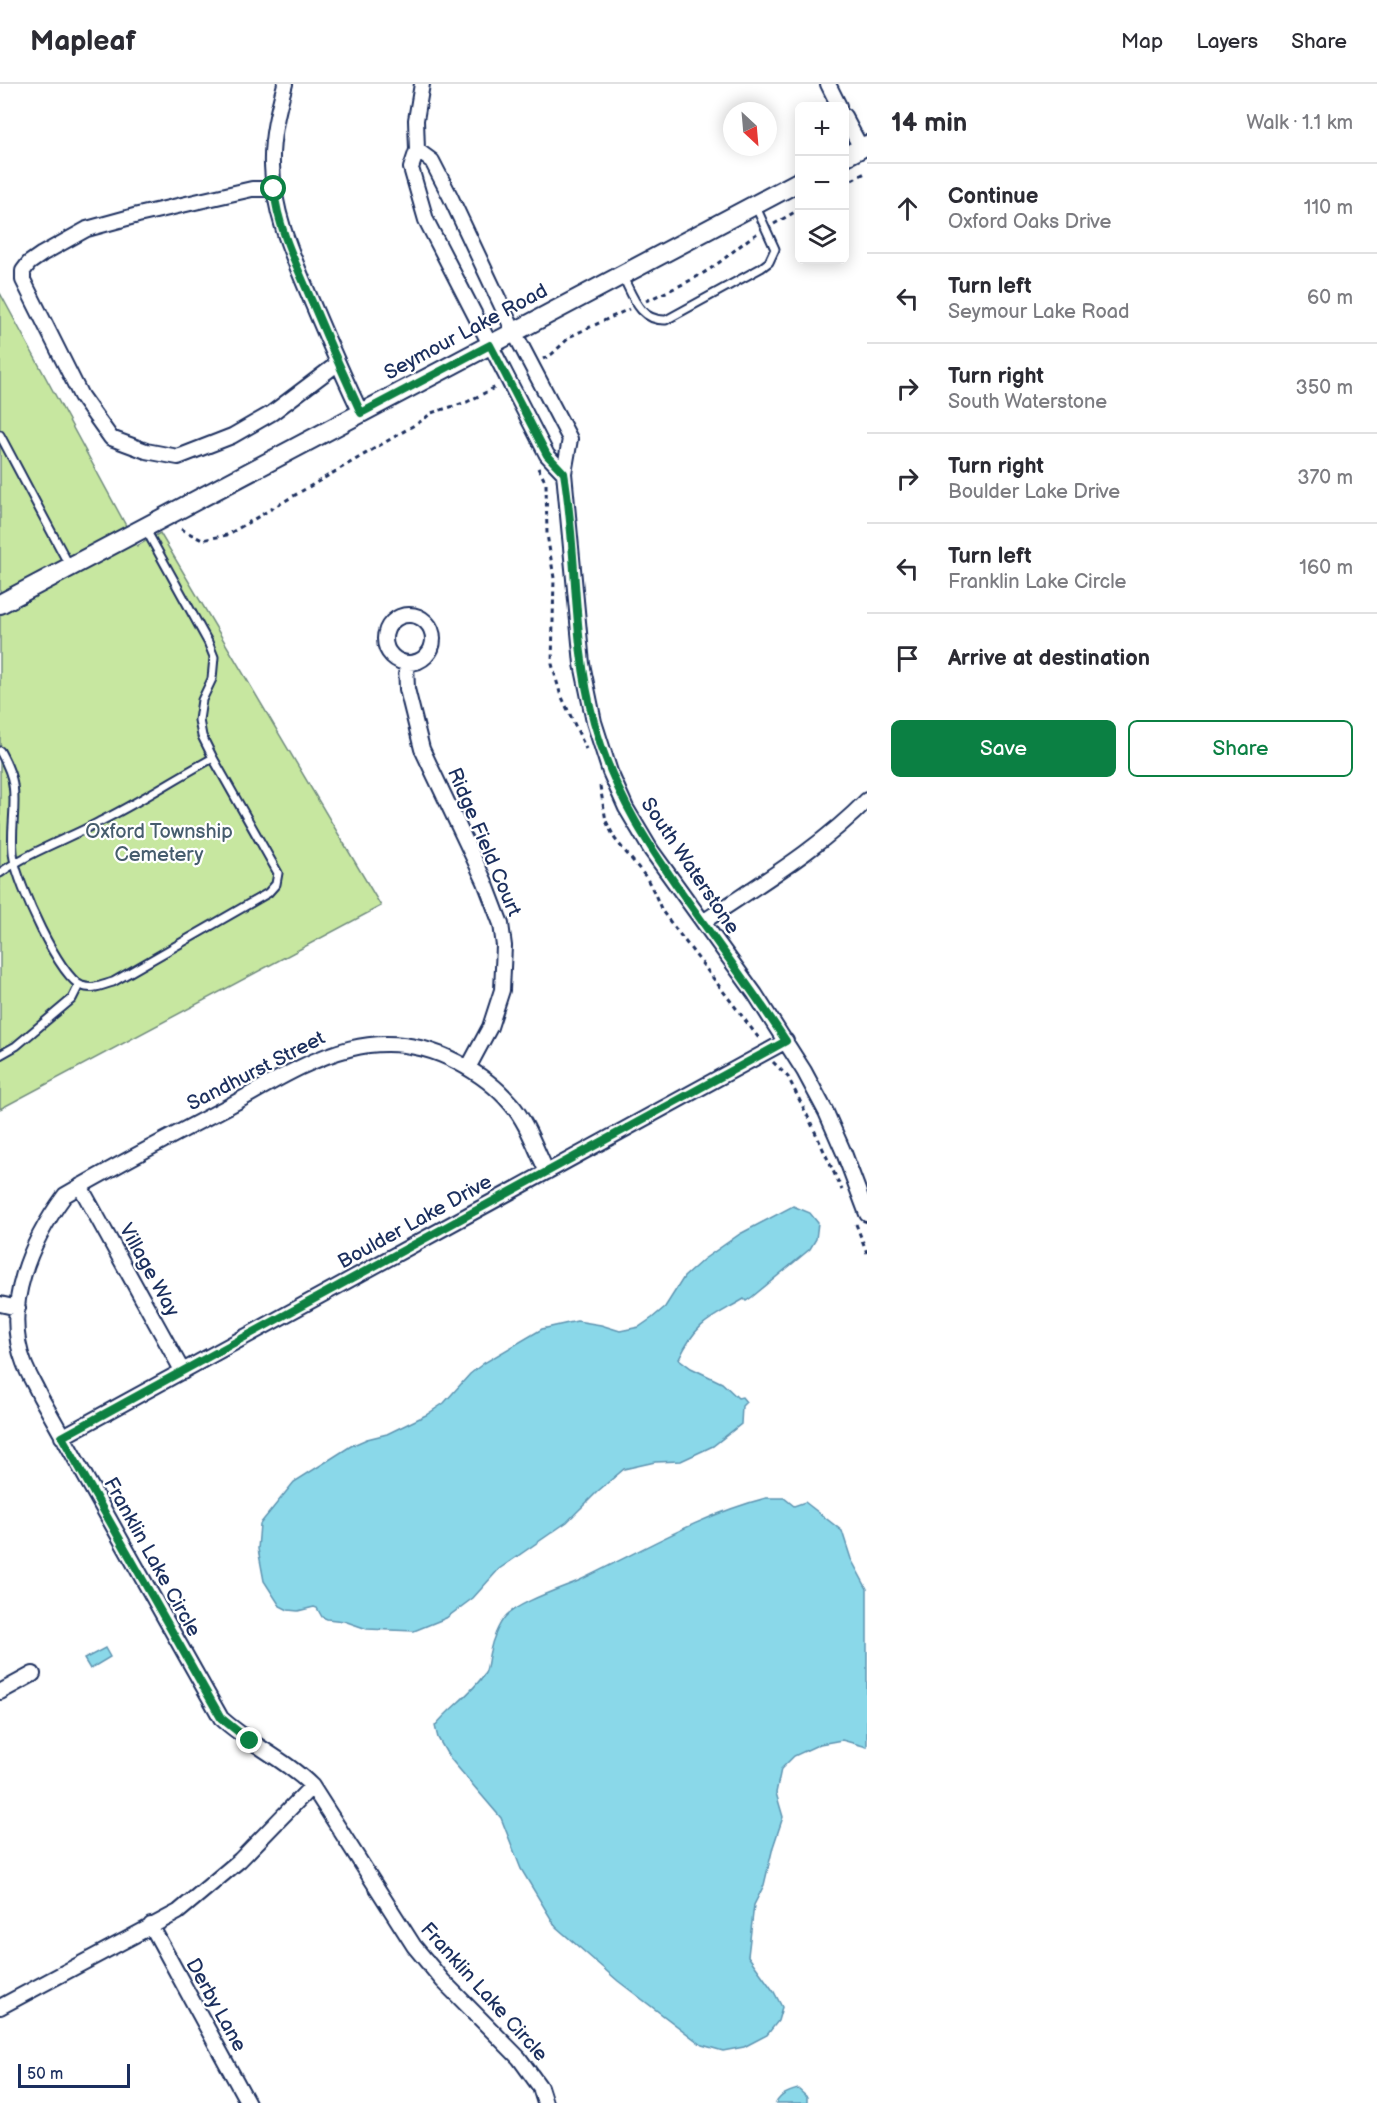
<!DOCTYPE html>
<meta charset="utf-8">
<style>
body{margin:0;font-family:"Balsamiq Sans",sans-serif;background:#f7f7f7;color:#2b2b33}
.controls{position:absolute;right:18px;top:18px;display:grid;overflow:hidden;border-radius:9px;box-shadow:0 3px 15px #0003}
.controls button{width:54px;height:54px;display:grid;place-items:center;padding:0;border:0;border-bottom:2px solid #e1e1e2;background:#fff;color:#2b2b33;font:30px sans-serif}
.compass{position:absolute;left:723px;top:18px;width:54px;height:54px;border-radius:50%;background:#fff;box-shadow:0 3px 15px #0003;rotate:154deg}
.scale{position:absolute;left:18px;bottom:15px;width:112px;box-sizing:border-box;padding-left:6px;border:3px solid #1b2f5e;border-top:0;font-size:16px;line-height:21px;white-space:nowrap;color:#1b2f5e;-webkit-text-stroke:4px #fff;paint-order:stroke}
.stop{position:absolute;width:18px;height:18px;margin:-14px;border:4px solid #0b8043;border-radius:50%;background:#fff}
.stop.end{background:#0b8043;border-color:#fff;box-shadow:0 2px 6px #0008}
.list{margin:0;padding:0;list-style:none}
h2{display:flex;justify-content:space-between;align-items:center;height:78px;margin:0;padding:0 24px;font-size:26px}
h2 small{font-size:20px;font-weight:400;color:#7c7c81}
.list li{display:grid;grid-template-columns:39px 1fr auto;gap:18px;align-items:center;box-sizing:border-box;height:90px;padding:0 24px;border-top:2px solid #e1e1e2}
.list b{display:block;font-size:22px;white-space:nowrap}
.list p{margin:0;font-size:20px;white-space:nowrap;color:#7c7c81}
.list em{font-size:20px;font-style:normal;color:#7c7c81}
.actions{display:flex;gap:12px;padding:18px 24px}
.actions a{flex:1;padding:14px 0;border:2px solid #0b8043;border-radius:9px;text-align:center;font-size:21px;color:#0b8043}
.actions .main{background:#0b8043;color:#fff}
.icon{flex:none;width:33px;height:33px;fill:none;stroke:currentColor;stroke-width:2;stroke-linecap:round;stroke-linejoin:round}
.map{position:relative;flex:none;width:867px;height:2019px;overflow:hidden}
header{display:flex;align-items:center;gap:36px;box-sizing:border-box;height:84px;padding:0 30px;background:#fff;border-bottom:2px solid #e1e1e2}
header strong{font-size:28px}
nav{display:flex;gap:33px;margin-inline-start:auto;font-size:21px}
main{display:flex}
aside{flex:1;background:#fff}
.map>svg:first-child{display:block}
</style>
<header>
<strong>Mapleaf</strong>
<nav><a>Map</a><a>Layers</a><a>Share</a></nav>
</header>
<main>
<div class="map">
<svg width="867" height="2019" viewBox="0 0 867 2019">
<rect width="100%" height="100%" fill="#fff"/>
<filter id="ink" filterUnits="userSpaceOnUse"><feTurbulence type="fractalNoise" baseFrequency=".0167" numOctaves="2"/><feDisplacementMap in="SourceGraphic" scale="12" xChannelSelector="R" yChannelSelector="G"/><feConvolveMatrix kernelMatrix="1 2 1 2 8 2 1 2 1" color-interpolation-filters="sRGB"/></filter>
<g filter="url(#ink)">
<path fill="#c7e7a0" stroke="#718b7f" stroke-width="1.5" d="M0 209 137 462 160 449 381 822 0 1025Z"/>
<path fill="#8ad8e9" stroke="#5e94b1" stroke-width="1.5" d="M793 1122 810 1129 818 1139 816 1155 810 1165 752 1213 746 1217 744 1215C710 1235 697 1237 679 1275L691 1284 722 1299 738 1314 742 1313 746 1318 742 1322 741 1340 713 1362 681 1377 655 1378 624 1385 598 1407 567 1438 499 1485 473 1514 446 1534 414 1547 367 1545 344 1537 327 1535 322 1533 317 1524 314 1523 298 1527 288 1526 280 1522 264 1497 258 1465 260 1440 294 1398 351 1362 367 1355 387 1350 426 1331 444 1319 470 1290 484 1279 542 1245 577 1237 601 1241 620 1247 639 1243 652 1234 665 1223 684 1193 704 1175 740 1150Z
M766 1414H784L794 1422 805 1418 842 1447 851 1475 867 1505V1663L842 1656 820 1660 794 1672 781 1685 776 1709 783 1733 773 1763 764 1801 754 1821 748 1872 774 1908 782 1923 778 1937 767 1951 744 1963 723 1967 702 1961 618 1897 556 1843 521 1785 501 1734 449 1673 438 1654 435 1642C450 1623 472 1610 485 1589 488 1583 488 1574 490 1567 492 1557 498 1541 505 1533 517 1519 559 1505 578 1497 639 1468 700 1431 766 1414Z
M105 1564 110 1573 90 1585 84 1575Z
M798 2005 807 2013V2019H776C781 2010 788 2008 798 2005Z"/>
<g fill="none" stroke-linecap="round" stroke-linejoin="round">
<defs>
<path id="service" d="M622 191C633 212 639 237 666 236L761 184 769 178 775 165 756 123
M0 351 69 481
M0 667C6 678 12 690 13 701 17 725 9 751 14 775 18 800 59 893 82 902 93 906 102 901 113 898L268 809 276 800 278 789 213 674 202 652 199 636 202 616 212 595 214 573 208 558 145 444
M0 789C29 768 67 755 99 738 138 719 174 695 213 674
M0 971 16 962 72 915 79 901"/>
<path id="minor" d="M285 0C278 26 271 54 272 81 273 129 293 173 311 216 327 254 343 292 361 329
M422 0 416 36 417 66 411 84 426 136 547 371 564 389
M828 0 839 22
M844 32 861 64
M417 66 432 77 450 112 514 248 570 355 564 389 582 580 594 638 610 688 626 724 651 766 755 910 804 987 826 1028 844 1069 867 1130
M274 105H252L138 131 87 145 42 170 29 179 23 187V196L81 312 111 354 146 367 178 373 232 352 272 329 337 280
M385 555a24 24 0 1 1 48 0a24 24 0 1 1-48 0Z
M406 579 407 605 422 665 485 798 501 840 504 862 502 906 490 943 468 984
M703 838C759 800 819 765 867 716
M80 1102 183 1288
M0 1220 18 1224
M62 1353 786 957
M0 1608 33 1590
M151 1841 248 2019
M0 1923 178 1828 240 1776 312 1702
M545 2019 540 2003 519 1974 443 1897 414 1862 312 1702C285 1675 249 1660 221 1634L40 1312C35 1301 28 1290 24 1279 2 1222 31 1157 65 1111 118 1080 174 1051 229 1022 304 981 371 933 457 978 476 988 497 1003 511 1020 527 1038 536 1066 547 1088"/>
<path id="tertiary" d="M844 73 867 61
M0 520 800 97"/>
</defs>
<use href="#service" stroke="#1b2f5e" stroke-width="11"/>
<use href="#minor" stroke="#1b2f5e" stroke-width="18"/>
<use href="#tertiary" stroke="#1b2f5e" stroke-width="22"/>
<path stroke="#1b2f5e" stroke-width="3" stroke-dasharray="4.5 4.5" stroke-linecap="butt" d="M844 100 867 88
M774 140 800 125
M646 217C670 206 695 196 717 180 731 170 743 158 758 149
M543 275 552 270 571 252 629 225
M538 384 546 399 547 450 554 494 552 580 560 609 586 665
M181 445 202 456 227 451 423 336 431 329 467 318 496 303
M600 702 606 737 615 755 646 793 654 808 662 827 761 957
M773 978 788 993 810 1037 842 1106
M856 1140 867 1169"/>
<use href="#service" stroke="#fff" stroke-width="7"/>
<use href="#minor" stroke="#fff" stroke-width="14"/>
<use href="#tertiary" stroke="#fff" stroke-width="18"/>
</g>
</g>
<g fill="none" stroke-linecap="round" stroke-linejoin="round" filter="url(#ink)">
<path stroke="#0b8043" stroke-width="8" d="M250 1657 221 1634 62 1353 786 957C757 913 725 870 694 826 651 766 614 712 594 638 572 558 578 472 564 389L547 371 490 261 361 329C342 288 324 247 307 206 293 174 277 139 274 105"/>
</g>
<g text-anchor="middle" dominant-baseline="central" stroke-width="4.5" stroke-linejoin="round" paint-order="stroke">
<g font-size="20" fill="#1b2f5e" stroke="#fff">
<text transform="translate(466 248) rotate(-28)">Seymour Lake Road</text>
<text transform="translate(484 758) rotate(67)">Ridge Field Court</text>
<text transform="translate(690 782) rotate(56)">South Waterstone</text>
<text transform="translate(256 987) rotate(-27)">Sandhurst Street</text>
<text transform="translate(415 1138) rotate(-29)">Boulder Lake Drive</text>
<text transform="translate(149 1186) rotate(61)">Village Way</text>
<text transform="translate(152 1473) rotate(61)">Franklin Lake Circle</text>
<text transform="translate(484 1908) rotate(48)">Franklin Lake Circle</text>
<text transform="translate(216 1921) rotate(61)">Derby Lane</text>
</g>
<g font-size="20" fill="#465d6e" stroke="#fff">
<text x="159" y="748">Oxford Township<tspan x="159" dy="23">Cemetery</tspan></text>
</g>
</g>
</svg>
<div class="controls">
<button>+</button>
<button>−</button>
<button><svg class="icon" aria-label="layers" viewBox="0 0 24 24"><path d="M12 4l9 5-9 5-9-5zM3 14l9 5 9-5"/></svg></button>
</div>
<svg class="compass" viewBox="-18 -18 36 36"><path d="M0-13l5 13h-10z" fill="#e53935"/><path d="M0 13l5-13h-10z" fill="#7c7c81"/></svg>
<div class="scale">50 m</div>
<div class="stop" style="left:274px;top:105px"></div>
<div class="stop end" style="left:250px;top:1657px"></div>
</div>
<aside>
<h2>14 min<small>Walk · 1.1 km</small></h2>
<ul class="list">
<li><svg class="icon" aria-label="ahead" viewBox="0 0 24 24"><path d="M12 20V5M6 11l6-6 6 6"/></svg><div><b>Continue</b><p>Oxford Oaks Drive</p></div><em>110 m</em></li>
<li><svg class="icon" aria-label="left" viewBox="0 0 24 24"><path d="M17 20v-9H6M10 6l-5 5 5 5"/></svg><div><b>Turn left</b><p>Seymour Lake Road</p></div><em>60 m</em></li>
<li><svg class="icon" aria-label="right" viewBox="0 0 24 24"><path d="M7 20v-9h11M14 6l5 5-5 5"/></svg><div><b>Turn right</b><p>South Waterstone</p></div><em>350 m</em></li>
<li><svg class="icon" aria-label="right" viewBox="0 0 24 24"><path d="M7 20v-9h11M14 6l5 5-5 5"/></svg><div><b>Turn right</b><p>Boulder Lake Drive</p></div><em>370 m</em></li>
<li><svg class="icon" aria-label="left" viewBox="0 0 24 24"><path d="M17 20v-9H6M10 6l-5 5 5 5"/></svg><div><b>Turn left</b><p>Franklin Lake Circle</p></div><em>160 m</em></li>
<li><svg class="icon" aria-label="arrive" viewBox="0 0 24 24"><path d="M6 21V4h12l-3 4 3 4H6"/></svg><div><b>Arrive at destination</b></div></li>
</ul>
<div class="actions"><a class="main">Save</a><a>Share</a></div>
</aside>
</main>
